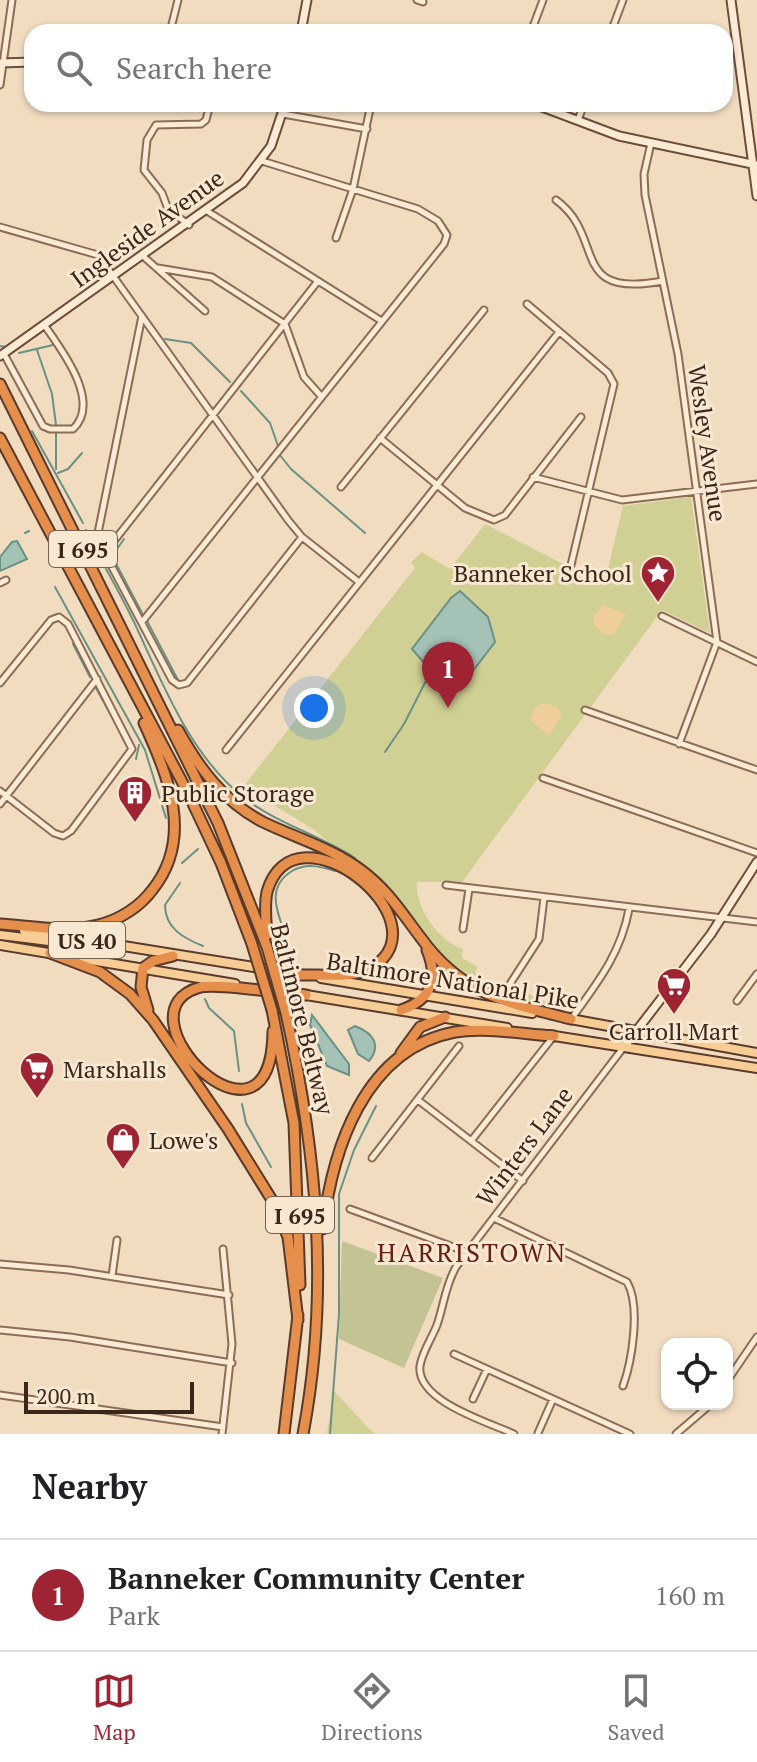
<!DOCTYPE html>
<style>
body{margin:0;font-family:"PT Serif",serif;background:#f6f6f6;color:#202124}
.controls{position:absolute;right:24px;bottom:24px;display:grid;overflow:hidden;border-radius:16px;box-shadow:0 2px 6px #0004}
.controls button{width:72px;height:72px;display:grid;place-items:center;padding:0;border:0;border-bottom:2px solid #e0e0e0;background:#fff;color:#202124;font:40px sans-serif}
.scale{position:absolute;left:24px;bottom:20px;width:170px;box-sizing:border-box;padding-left:8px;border:4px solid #3a271c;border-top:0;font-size:22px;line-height:28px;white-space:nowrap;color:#3a271c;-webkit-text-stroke:6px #f8e7d1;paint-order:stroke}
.you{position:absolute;left:314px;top:708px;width:28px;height:28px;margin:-20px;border:6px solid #fff;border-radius:50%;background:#1a73e8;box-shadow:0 0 0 12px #1a73e833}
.badge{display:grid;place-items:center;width:52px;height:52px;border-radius:50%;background:#9e2333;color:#fff;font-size:26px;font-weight:700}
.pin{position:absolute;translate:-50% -66px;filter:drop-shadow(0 2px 4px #0008)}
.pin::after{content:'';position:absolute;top:42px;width:28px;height:24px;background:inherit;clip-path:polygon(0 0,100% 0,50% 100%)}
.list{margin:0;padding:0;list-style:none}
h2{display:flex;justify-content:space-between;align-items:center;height:104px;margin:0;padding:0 32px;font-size:34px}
h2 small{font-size:26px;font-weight:400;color:#757577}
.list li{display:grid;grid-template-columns:52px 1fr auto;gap:24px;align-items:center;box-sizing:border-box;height:112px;padding:0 32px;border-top:2px solid #e0e0e0}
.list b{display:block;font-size:30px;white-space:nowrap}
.list p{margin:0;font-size:26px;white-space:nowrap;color:#757577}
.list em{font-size:26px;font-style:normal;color:#757577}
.icon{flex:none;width:44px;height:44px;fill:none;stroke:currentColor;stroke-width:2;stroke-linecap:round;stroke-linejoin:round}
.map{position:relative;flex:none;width:757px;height:1434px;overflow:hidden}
.search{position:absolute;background:#fff;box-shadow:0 2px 6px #0004;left:24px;right:24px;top:24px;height:88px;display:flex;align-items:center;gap:20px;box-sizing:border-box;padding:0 28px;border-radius:24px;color:#757577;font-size:30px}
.sheet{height:216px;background:#fff}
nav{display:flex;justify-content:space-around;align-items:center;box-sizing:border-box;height:112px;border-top:2px solid #e0e0e0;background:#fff;font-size:22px;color:#757577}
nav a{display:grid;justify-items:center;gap:4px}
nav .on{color:#9e2333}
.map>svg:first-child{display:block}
</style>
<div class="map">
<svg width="757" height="1434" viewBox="0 0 757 1434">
<rect width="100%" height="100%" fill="#f1dcc0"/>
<path fill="#d0cf94" d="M691 497 710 633 662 610 462 882H417C414 907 440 943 463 949L462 958 478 967 475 973 490 987 521 995 524 992 560 1008 494 994 470 983 444 958 386 885 321 836C317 829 256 796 243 787L415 568 411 562 422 552 450 569 485 524 604 585 623 506Z
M334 1391 371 1431 377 1434H327Z"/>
<path fill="#efce9c" d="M603 605 626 614 614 635 603 634 594 625V615Z
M545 703 556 706 562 715 549 736 530 720 535 707Z"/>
<path fill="#c4c393" d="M342 1241 443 1278 404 1368 339 1339Z"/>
<path fill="#a4c3b6" stroke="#6a9183" stroke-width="2" d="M17 541 27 559 0 571V557L12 542Z
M460 591 488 617 495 642 466 680 453 684 431 671 412 649 451 598Z
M312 1015 349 1064V1075L327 1066 310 1025Z
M355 1026C373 1033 382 1045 369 1061L358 1054 348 1030Z"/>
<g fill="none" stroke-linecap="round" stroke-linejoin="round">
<path stroke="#6a9183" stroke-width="2" d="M165 339 191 343 230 382
M0 346 6 347
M37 350 52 394 56 425
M19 353 53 345
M241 391 270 423 278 446
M32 431 83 523
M56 433V469
M279 454 291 469 365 533
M58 473 68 469 82 453
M86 530C101 561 119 591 134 622 162 682 189 754 243 797 276 823 319 835 355 858
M25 533 29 531
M124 539 112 556 142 613
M55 587 145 750 166 818
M147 621 178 680
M73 644 90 677
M96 688 128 746
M385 752 404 724 431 671
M136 759 139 745
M182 863 198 849
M180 883 165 905C165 928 183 938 203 946
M289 963C297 937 253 895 292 871 306 863 320 866 335 871
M205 999 209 1008 234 1031 239 1071
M242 1104 246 1123 271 1167
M330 1434 339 1314V1194L354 1150 376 1106"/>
<defs>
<path id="street" d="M417 0 423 2
M170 32 178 0
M531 32 543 0
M611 32 623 0
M0 85 12 0
M283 114 367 129
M578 120 584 104
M651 143 644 174 645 195 678 354 717 642 679 744
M556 200C607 237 567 299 663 281
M207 211 380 320
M189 225 168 209 162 193 144 170 147 140 156 125 201 124 206 120 210 104
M0 227 98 255 288 520 302 537 359 582
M336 238 353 189 371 104
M144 257 205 311
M158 268 212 277 285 324 304 377 321 396
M527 304 608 373 614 384 571 565
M142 316 98 533 103 550 172 680 179 685 187 683 302 537
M4 354 43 426 50 429H73C102 402 61 349 45 326
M380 438 465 508 494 520 505 515 581 417
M533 477 622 500 757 484
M341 487 484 310
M103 550 114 541 318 281
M0 583 6 580
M662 616 757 662
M142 622 444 244 447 235 438 221 418 209 262 161
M0 683 51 620 59 617 68 624 132 749 71 831 63 836 54 833 0 791
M585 710 757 770
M226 750 559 332
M543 778 757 853
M0 804 97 679
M446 885 757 922
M463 929 469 889
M510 984 539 939 544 898
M737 1001 757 974
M572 1018C598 982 621 953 629 909
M418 1100 523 1181
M471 1141 553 1037
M372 1158 459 1046
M350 1209 467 1252
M494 1218 627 1282C641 1306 632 1361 623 1386
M0 1264 69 1270 229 1295
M112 1276 117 1240
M0 1330 70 1337 232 1363
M454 1354 630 1434
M727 1381 757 1337
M0 1395 223 1427
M473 1399 487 1369
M538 1433 553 1399
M222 1434 232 1344 223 1249
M514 1434C488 1422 416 1401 420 1366 422 1352 432 1338 437 1325 444 1305 445 1286 456 1267L623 1048
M676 1434 711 1404"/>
<path id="secondary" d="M731 0 757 196
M301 32 307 0
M0 63 32 62
M534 104 619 136 757 165
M0 356 243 183 271 146 285 104
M624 1047 711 934 757 862"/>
<path id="primary" d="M24 930 303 975
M0 935 98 947
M0 945 235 984
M321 978 532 1013
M300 994 507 1028
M565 1018 757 1053
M548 1035 757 1068"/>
<path id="highway" d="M0 384 218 823 267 947
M0 438 187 791 221 863 252 944
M178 730C199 768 224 802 263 822 296 838 332 848 361 870 387 889 402 913 421 938 462 995 508 1003 571 1019
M0 924C31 926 66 933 98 925 119 920 140 907 153 889 194 837 168 776 144 723
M267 935C266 922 264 906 267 892 293 798 449 922 371 968 351 979 320 974 298 975
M50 953 100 972 130 994 153 1020 228 1129 275 1205 288 1237 298 1320
M148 1010 141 987 143 968 153 961 173 956
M272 1010 294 1123 300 1285
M401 1010C431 1000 439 979 427 950
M286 1013C317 1153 330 1292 303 1434
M273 1031C272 1175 110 1010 201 987 218 983 284 994 306 995
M401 1053 420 1027 445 1017
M323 1229C332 1150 364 1049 455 1032 486 1027 522 1034 554 1036
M284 1434 298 1315"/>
</defs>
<use href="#street" stroke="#8b6c57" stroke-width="9"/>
<use href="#secondary" stroke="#6d4d3a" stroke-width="11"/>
<use href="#primary" stroke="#593b2c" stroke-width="12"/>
<use href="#highway" stroke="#593b2c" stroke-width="13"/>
<use href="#street" stroke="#fbebd4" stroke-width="5"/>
<use href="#secondary" stroke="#fbebd4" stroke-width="7"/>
<use href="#primary" stroke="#f7cc95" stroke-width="8"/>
<use href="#highway" stroke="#e68e4b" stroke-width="9"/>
<defs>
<path id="highway-bridge" d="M252 944 272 1010
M267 947 286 1013"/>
</defs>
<use href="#highway-bridge" stroke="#593b2c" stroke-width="13" stroke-linecap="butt"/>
<use href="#highway-bridge" stroke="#e68e4b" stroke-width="9"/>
</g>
<defs>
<symbol id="sight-pin" viewBox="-11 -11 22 30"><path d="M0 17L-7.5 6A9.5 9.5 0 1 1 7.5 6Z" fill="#9e2333" stroke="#f8e7d1"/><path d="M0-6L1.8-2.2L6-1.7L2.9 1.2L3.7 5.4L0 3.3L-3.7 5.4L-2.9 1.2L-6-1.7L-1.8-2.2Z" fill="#fff"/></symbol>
<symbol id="building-pin" viewBox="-11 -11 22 30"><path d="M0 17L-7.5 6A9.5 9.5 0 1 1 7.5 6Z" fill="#9e2333" stroke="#f8e7d1"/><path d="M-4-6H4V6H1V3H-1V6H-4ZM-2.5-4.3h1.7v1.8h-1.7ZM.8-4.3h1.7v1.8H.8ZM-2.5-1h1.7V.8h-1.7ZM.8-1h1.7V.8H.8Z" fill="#fff"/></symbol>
<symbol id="supermarket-pin" viewBox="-11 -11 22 30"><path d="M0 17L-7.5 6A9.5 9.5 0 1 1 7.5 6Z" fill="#9e2333" stroke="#f8e7d1"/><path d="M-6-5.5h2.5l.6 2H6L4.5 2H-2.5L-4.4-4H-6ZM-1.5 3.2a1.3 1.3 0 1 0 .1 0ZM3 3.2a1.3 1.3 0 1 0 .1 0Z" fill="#fff"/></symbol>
<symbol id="shop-pin" viewBox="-11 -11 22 30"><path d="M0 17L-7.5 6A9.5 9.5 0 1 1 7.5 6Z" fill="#9e2333" stroke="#f8e7d1"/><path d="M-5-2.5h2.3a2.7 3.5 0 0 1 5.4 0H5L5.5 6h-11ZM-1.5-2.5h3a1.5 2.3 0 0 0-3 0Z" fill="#fff"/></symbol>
</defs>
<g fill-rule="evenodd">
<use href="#sight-pin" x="638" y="553" width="40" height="54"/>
<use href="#building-pin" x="115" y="773" width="40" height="54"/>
<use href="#supermarket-pin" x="654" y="965" width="40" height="54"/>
<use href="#supermarket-pin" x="17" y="1049" width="40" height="54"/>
<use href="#shop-pin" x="103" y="1120" width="40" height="54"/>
</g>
<g text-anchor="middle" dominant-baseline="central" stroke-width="6" stroke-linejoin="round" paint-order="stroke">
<g fill="#f8e7d1" stroke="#736152" stroke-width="2">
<rect x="49" y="531" width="68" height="36" rx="6"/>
<rect x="49" y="922" width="76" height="36" rx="6"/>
<rect x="266" y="1197" width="68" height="36" rx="6"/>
</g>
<g font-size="22" font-weight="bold" fill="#3a271c">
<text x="83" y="549">I 695</text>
<text x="87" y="940">US 40</text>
<text x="300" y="1215">I 695</text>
</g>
<g font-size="24" fill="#3a271c" stroke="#f8e7d1">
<text transform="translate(147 228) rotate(-36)">Ingleside Avenue</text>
<text transform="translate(708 443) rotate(82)">Wesley Avenue</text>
<text transform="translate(453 980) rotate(9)">Baltimore National Pike</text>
<text transform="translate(303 1019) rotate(76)">Baltimore Beltway</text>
<text transform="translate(524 1146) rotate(-53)">Winters Lane</text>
</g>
<g font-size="24" fill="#3a271c" stroke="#f8e7d1" text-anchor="start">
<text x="632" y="573" text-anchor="end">Banneker School</text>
<text x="161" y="793">Public Storage</text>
<text x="674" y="1031" text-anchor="middle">Carroll Mart</text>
<text x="63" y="1069">Marshalls</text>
<text x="149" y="1140">Lowe's</text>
</g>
<g font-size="26" letter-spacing="2" fill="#692019" stroke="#f8e7d1">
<text x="472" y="1252">HARRISTOWN</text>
</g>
</g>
</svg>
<div class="controls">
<button><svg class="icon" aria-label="locate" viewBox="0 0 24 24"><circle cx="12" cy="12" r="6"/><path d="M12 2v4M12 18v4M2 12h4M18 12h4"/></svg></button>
</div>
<div class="scale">200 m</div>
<div class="you"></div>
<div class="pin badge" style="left:448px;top:708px">1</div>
<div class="search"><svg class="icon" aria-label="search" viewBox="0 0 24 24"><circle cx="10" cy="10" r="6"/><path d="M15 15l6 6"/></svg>Search here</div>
</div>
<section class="sheet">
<h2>Nearby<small></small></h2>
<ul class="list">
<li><span class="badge">1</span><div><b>Banneker Community Center</b><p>Park</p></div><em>160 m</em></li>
</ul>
</section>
<nav>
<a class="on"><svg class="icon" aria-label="map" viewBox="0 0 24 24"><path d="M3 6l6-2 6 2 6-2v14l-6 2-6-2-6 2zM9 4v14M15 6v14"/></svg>Map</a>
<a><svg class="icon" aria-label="directions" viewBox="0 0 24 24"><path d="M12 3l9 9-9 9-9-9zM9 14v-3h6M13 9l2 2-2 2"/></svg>Directions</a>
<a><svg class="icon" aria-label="saved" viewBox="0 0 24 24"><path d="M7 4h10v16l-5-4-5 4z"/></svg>Saved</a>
</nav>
